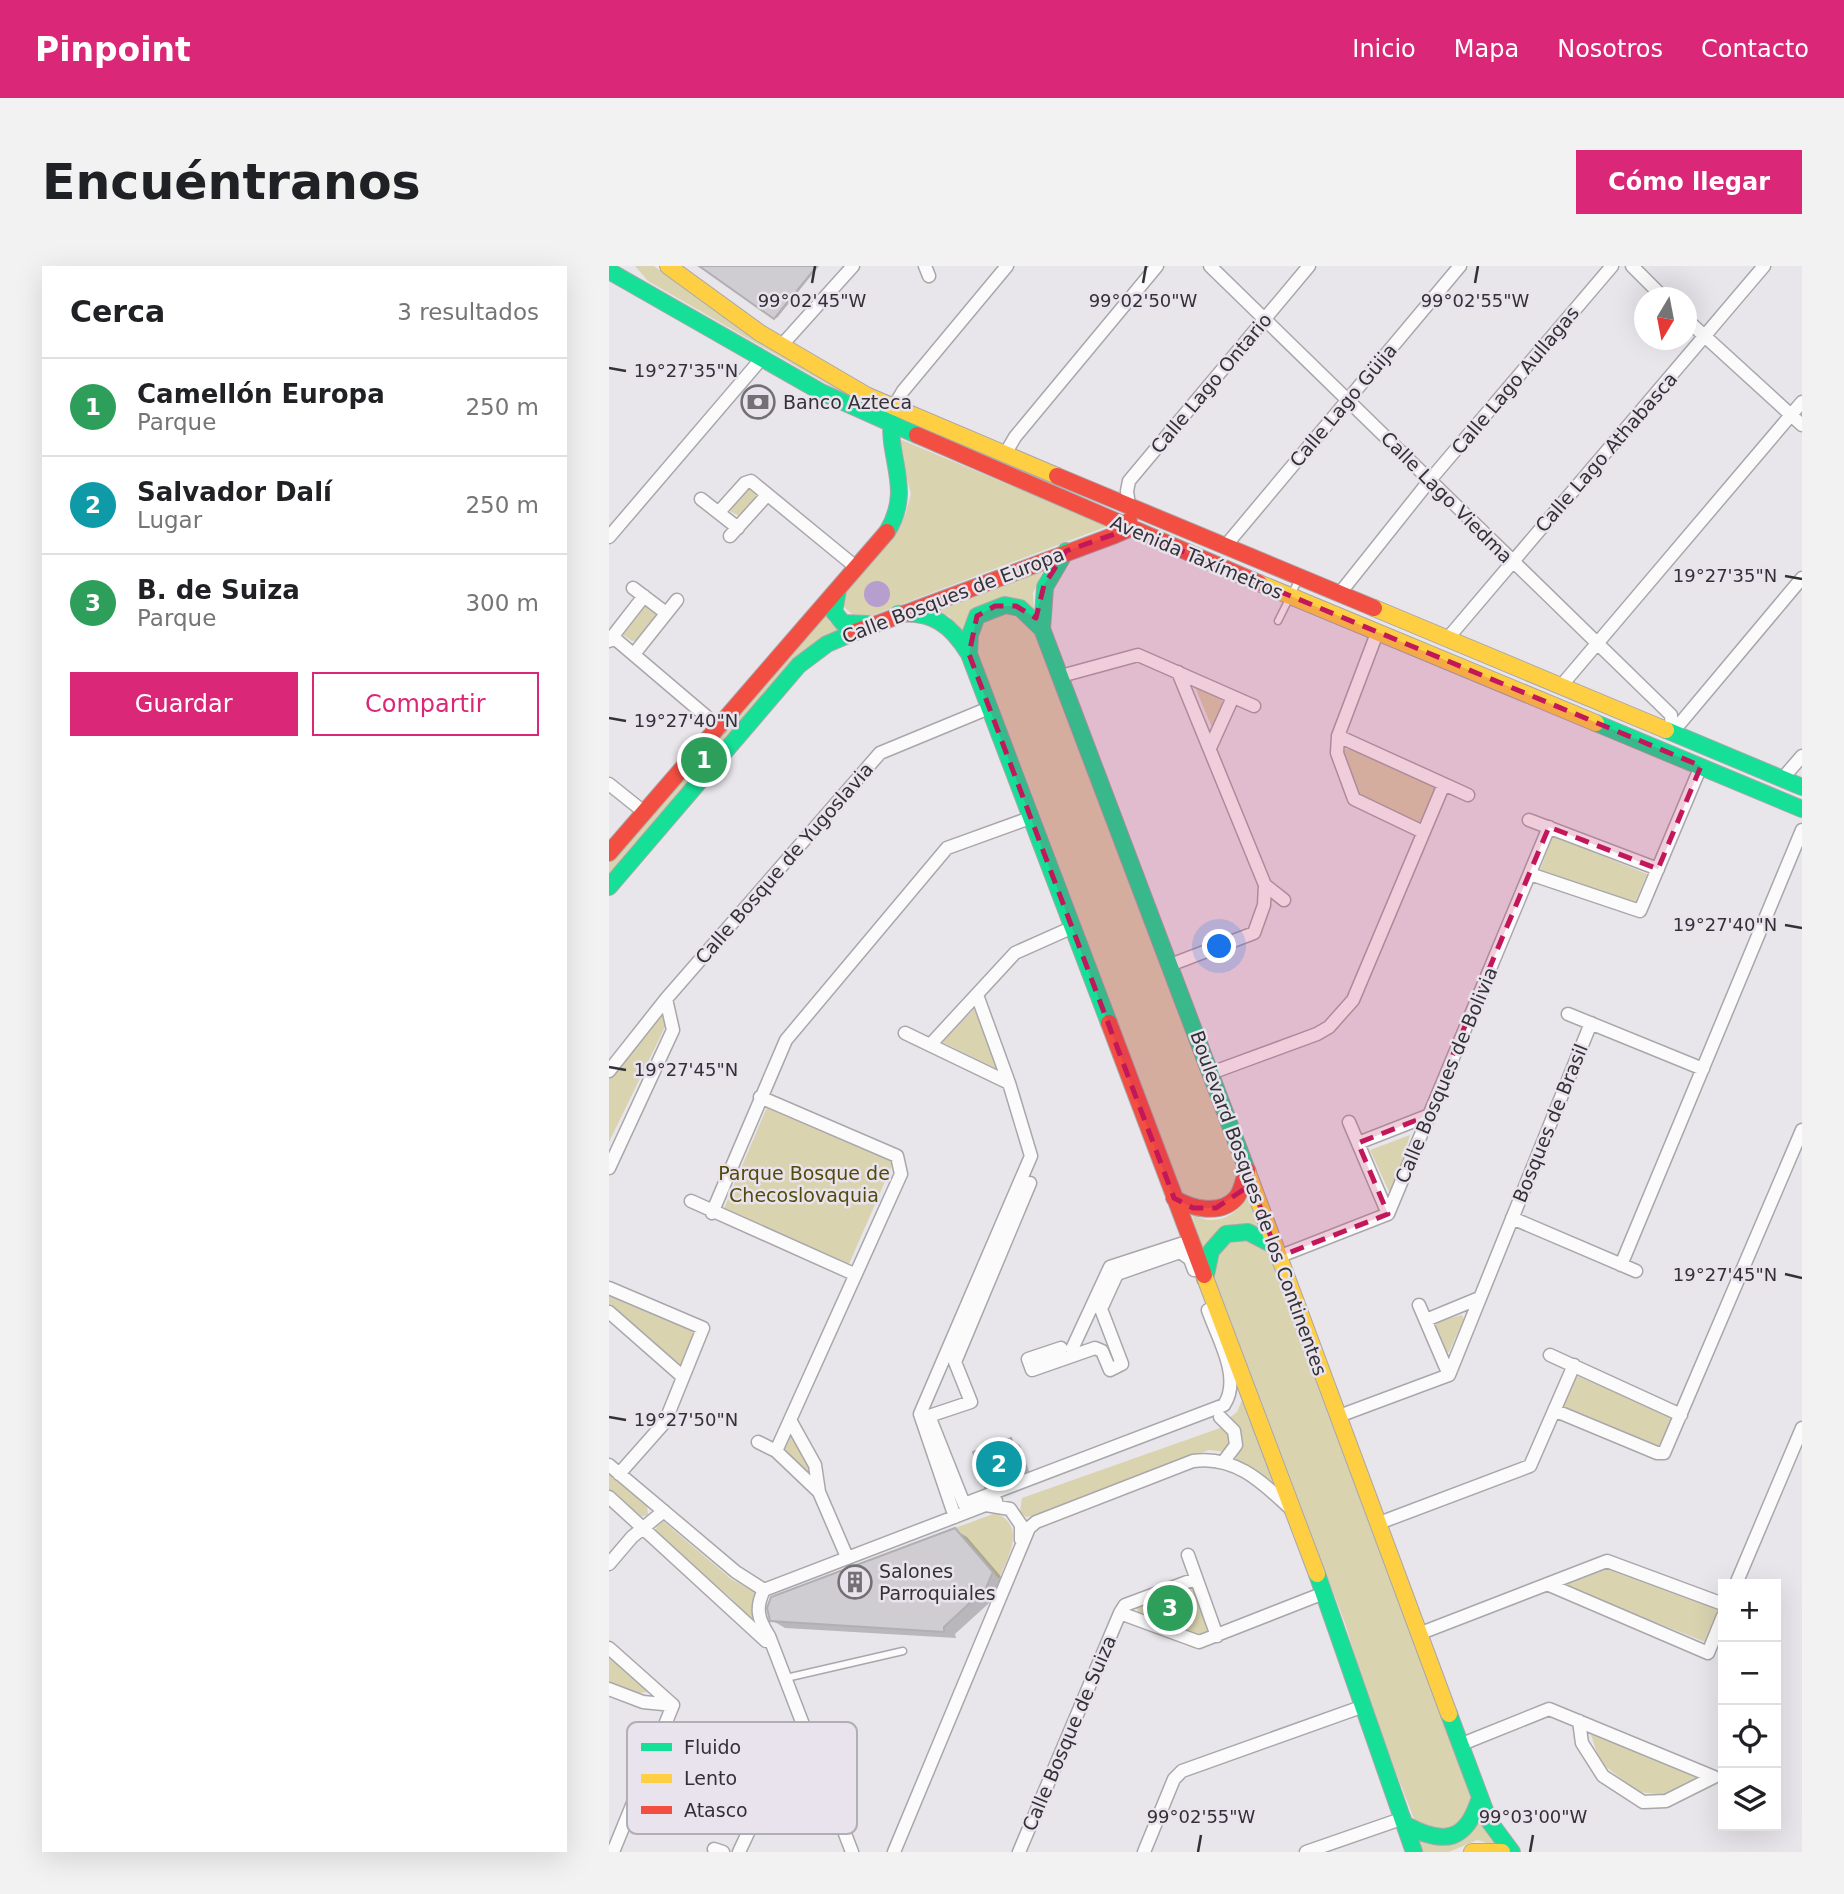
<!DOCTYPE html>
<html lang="es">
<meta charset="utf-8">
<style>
body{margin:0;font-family:"DejaVu Sans",sans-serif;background:#f2f2f2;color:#202124}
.controls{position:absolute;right:21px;bottom:21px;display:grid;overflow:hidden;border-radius:0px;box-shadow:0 7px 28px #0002}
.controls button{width:63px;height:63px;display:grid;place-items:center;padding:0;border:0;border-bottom:2px solid #e0e0e0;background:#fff;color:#202124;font:35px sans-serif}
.compass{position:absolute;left:1025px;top:21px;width:63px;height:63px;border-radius:50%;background:#fff;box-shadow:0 7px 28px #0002;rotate:190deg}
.you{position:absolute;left:611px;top:681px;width:24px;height:24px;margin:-18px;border:5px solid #fff;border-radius:50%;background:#1a73e8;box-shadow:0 0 0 10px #1a73e833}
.badge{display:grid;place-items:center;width:46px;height:46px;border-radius:50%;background:#db2777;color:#fff;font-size:23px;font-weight:700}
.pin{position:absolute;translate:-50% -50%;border:4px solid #fff;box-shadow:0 2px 7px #0006}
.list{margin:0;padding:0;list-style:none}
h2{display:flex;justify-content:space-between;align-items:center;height:91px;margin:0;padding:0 28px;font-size:30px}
h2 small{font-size:23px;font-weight:400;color:#757577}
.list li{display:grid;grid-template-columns:46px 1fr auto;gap:21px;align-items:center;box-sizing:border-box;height:98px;padding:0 28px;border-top:2px solid #e0e0e0}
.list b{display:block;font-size:26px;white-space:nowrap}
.list p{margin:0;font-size:23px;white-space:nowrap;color:#757577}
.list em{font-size:23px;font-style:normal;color:#757577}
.actions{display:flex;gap:14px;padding:21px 28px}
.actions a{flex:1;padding:16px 0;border:2px solid #db2777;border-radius:0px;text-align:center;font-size:24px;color:#db2777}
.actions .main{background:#db2777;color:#fff}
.icon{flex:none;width:38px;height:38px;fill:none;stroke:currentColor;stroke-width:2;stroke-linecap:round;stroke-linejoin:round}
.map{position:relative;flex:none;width:1193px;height:1586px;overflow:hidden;border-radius:0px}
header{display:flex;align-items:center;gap:42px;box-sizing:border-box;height:98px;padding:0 35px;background:#db2777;color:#fff}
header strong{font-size:33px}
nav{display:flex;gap:38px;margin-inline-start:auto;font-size:24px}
.intro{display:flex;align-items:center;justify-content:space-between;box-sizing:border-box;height:168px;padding:0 42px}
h1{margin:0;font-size:49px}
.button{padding:18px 32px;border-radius:0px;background:#db2777;color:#fff;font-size:24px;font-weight:700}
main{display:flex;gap:42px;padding:0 42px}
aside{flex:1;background:#fff;border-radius:0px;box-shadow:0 7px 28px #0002}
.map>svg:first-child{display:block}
</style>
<header>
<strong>Pinpoint</strong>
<nav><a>Inicio</a><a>Mapa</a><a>Nosotros</a><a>Contacto</a></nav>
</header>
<div class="intro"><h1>Encuéntranos</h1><a class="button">Cómo llegar</a></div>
<main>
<aside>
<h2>Cerca<small>3 resultados</small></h2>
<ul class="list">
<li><span class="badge" style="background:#2e9e5b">1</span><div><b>Camellón Europa</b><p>Parque</p></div><em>250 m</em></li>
<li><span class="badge" style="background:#0f9aa8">2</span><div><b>Salvador Dalí</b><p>Lugar</p></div><em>250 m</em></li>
<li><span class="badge" style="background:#2e9e5b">3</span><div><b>B. de Suiza</b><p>Parque</p></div><em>300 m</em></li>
</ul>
<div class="actions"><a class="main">Guardar</a><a>Compartir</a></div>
</aside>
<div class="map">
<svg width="1193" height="1586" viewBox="0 0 1193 1586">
<rect width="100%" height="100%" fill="#e8e5eb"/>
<path fill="#d9d3b0" d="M26 0H45L105 44 247 129 244 133 39 15Z
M288 172 499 260 264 349H244L233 339 236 327 296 249 302 228Z
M142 221 148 225 146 234 132 251 121 245C123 234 133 226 142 221Z
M434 304 424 327 425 344 410 334 354 367 340 350 322 346Z
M37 339 47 346V356L33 374 23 375 13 368Z
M401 344 420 354 630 905 627 920 613 935H582L573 926 415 507 365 382 366 370 379 351Z
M219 345 220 356 234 364 211 375 0 612V596Z
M584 416 611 429 614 438 604 464Z
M743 482 825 518 826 526 810 558 748 531 733 484Z
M944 570 1038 608 1025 639 931 604Z
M365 743 390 804 333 776Z
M52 747 57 759 0 876V807Z
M158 841 285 895 240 998 114 945Z
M801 869 782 930 761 884Z
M639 931 652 967 645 963 594 985 583 949C607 960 624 952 639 931Z
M643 969 660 987 807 1384 864 1523C861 1555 830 1583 805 1553L758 1431 737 1360 603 1005 610 979Z
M0 1025 87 1066 72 1101 0 1041Z
M853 1049 855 1053 840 1086 834 1087 824 1064 828 1056Z
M968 1110 1060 1148 1065 1158 1054 1182 954 1141 958 1123Z
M633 1134 674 1233 626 1195C633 1180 635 1162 619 1153L628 1146Z
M614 1161 619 1164 623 1177 617 1186 600 1184 425 1250 417 1251 411 1246 413 1232Z
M182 1165 201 1201 199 1210 170 1186Z
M0 1206 38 1239 39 1249 29 1251 0 1225Z
M387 1247C418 1261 399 1290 390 1313L346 1262Z
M54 1255 122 1313 146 1326 143 1355 123 1333 48 1268 47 1262Z
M996 1301 1113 1343 1099 1377 952 1319Z
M581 1318 585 1321 600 1361 598 1367 584 1371 529 1346 526 1338Z
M0 1391 39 1426 23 1428 0 1419Z
M981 1466 1092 1511 1057 1529 1029 1526 991 1496Z
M870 1555 890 1581 868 1574 840 1586H812L811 1572Z"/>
<path fill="#b69ece" d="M255 328a13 13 0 1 1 26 0a13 13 0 1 1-26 0Z"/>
<path fill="#0003" d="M94 0H210L168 52Z
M402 1174 411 1179 422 1211 387 1224 378 1219Z
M346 1264 358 1271 395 1314 389 1329 346 1368 347 1372 176 1362 164 1355Z"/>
<path fill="#d0cdd2" stroke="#b1afb3" stroke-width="2" d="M90 0H208L165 53Z
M402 1172 415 1206 376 1221 364 1186Z
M346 1262 384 1306 377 1322 335 1361V1366L161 1355 158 1342 162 1331Z"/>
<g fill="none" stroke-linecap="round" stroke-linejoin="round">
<defs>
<path id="lane" d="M669 355 690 313
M177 1412 294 1385"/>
<path id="street" d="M316 0 320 10
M601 0 1062 449 1063 467
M1023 0 1055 32
M1078 54 1193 159
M172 80 244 0
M285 140 294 125 398 0
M396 188 406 171 548 0
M92 233 129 262
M520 240 518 225 520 215 700 0
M110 246 136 217 142 215 248 302
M121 270 158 229
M0 271 153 92
M618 278 851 0
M24 322 57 347
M731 327 821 214 1003 0
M768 367 729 470 728 487 745 533 814 566
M4 371 111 462
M839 372 1155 0
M0 375 35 330
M25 388 68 334
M452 410 529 389 645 440
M952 420 1193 136
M1063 467 1193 312
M729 470 859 529
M601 482 624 431
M1173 513 1193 490
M0 518 35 546
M920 554 1049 603
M921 608 1031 645 1092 500
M656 619 675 634
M561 699 645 667 655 639 656 619 569 406
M959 748 1094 803
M296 767 400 817
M322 778 406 687 462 662
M0 805 57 733 271 487 380 442
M602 807 708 768 720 761 744 734 835 518
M151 831 288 890 292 908 167 1185
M740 856 779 948
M749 877 818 850
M0 902 64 764 57 733
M421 917 346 1096 362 1136 320 1150 355 1238 615 1139C633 1112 609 1073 599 1044
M82 935 245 1008
M103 947 177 774 338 582 421 552
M903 952 1027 1005
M669 991 779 948 940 561
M1012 999 1193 564
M0 1022 94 1062 56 1156 10 1208
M810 1039 840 1109
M0 1046 74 1111
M817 1054 868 1033
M452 1082 419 1093 423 1104 486 1082 493 1085 501 1104 513 1098 492 1043 508 1008 571 986 581 993 585 1004
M463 1083 501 1001 581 975
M941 1089 1072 1149
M947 1145 1048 1187H1055L1193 864
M730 1150 840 1109 982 757
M611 1151 625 1165 627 1179 615 1195
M181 1154 206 1199 210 1226 238 1291
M149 1176 167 1185 210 1226
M0 1199 127 1306 155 1324
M0 1231 157 1375
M377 1239 401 1243 412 1259V1274
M346 1251 311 1148 422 890 400 817 368 729
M770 1257 921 1200 965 1099
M579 1289 608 1370
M0 1298 23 1271 55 1245
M938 1318 1099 1387 1114 1350
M1127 1318 1193 1162
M155 1324 387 1235
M155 1324C146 1342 149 1353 160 1370L243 1586
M511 1347 590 1376 715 1327
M812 1367 998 1295 1114 1338
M0 1382 64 1439
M0 1423 34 1436 64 1439
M970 1455 973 1477 994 1510 1034 1536 1057 1535 1105 1511
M853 1478 940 1443 1105 1511
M105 1583 114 1586
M4 1586 64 1439
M130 1586 152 1539 216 1515
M285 1586 420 1262 427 1256 584 1195C626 1189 653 1216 682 1243
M410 1586 511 1347 516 1339 586 1313
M535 1586 565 1513 573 1505 755 1440
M697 1586 795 1552"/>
<path id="fast" d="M0 5 212 126 308 169
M278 266C305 222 277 193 283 149
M457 285 436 321 433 363 639 907
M229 324 225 346 234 357 259 358
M289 348C324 345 342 359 360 388L500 757
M360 388 361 369 368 350 396 339 411 342 433 363
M987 457 1193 543
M1057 464 1193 521
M0 621 190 399 218 378 246 366
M596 1013 602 985 617 968 639 966 664 979
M708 1308 805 1586
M840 1448 880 1555 903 1586
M797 1559C836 1580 858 1575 871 1531"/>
<path id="slow" d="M59 0 151 67 257 129 448 210
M650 317 987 457
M765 342 1057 464
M639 907 840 1448
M595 1009 708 1308
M863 1586H893"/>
<path id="jam" d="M308 169 650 317
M448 210 765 342
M246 366 506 269 520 263V255
M0 587 278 266
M500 757 595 1009
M565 932C583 943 612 950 628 931 633 924 635 912 638 904"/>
</defs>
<use href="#lane" stroke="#a9a7ab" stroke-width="9"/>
<use href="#street" stroke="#a9a7ab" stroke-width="15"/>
<use href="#fast" stroke="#a9a7ab" stroke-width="18"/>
<use href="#slow" stroke="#a9a7ab" stroke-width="18"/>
<use href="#jam" stroke="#a9a7ab" stroke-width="18"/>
<use href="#lane" stroke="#fcfbfc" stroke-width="6"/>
<use href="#street" stroke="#fcfbfc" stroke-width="12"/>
<use href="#fast" stroke="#16e098" stroke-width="16"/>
<use href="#slow" stroke="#ffcf43" stroke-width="16"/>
<use href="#jam" stroke="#f24e42" stroke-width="16"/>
</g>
<path fill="#c2185b" fill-opacity="0.2" stroke="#c2185b" stroke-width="5" stroke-dasharray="14 9" stroke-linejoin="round" d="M520 263 1092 500 1049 603 940 561 818 850 749 877 779 948 669 991 643 918 607 942H584L565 932 360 388 368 350 386 340H407L427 352 435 319 457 285Z"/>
<path fill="none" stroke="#333135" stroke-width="2.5" d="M203 17 206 0M534 17 537 0M866 17 869 0M0 102 17 105M1176 310 1193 313M0 452 17 455M1176 659 1193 662M0 801 17 804M1176 1008 1193 1012M0 1151 17 1154M589 1586 592 1569M921 1586 924 1569"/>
<defs>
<symbol id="bank-ring" viewBox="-11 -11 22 22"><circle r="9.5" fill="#e8e3ed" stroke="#727075" stroke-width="1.5"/><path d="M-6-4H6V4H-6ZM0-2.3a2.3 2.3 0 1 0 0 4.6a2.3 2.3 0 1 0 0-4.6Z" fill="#727075"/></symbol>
<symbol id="building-ring" viewBox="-11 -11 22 22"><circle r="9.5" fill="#e8e3ed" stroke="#727075" stroke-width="1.5"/><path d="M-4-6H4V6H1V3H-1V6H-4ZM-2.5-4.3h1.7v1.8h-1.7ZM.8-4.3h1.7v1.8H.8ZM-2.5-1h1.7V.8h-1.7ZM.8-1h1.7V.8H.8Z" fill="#727075"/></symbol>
</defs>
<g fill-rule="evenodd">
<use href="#bank-ring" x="130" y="117" width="38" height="38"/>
<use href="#building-ring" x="227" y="1297" width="38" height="38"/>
</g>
<g text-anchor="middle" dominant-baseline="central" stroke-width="5" stroke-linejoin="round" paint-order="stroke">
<g font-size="19" fill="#333135" stroke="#e8e3ed">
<text transform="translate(906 114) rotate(-50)">Calle Lago Aullagas</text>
<text transform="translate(602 117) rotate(-50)">Calle Lago Ontario</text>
<text transform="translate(734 139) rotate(-50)">Calle Lago Güija</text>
<text transform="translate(997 186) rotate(-49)">Calle Lago Athabasca</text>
<text transform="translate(838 231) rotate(45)">Calle Lago Viedma</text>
<text transform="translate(588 291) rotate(23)">Avenida Taxímetros</text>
<text transform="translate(344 329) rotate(-21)">Calle Bosques de Europa</text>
<text transform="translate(175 597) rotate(-49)">Calle Bosque de Yugoslavia</text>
<text transform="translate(837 809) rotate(-67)">Calle Bosques de Bolivia</text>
<text transform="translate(941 857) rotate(-68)">Bosques de Brasil</text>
<text transform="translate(650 937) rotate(70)">Boulevard Bosques de los Continentes</text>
<text transform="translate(460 1467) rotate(-67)">Calle Bosque de Suiza</text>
</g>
<g font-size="19" fill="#333135" stroke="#e8e3ed" text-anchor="start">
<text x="174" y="136">Banco Azteca</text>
<text x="270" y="1305">Salones<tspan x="270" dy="22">Parroquiales</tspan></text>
</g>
<g font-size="19" fill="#524a09" stroke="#e8e3ed">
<text x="195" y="907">Parque Bosque de<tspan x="195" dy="22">Checoslovaquia</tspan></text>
</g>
</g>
<rect x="18" y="1456" width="230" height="112" rx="10" fill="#e8e3ed" stroke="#b2aeb6" stroke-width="2"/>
<rect x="32" y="1477" width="31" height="8" fill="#16e098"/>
<rect x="32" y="1508" width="31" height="9" fill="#ffcf43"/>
<rect x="32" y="1540" width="31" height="8" fill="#f24e42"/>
<g font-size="19" fill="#333135">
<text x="75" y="1488">Fluido</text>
<text x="75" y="1519">Lento</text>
<text x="75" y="1551">Atasco</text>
</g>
<g font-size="18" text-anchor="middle" fill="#333135" stroke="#e8e3ed" stroke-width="5" stroke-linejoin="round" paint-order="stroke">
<text x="203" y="41">99°02'45"W</text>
<text x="534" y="41">99°02'50"W</text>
<text x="866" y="41">99°02'55"W</text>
<text x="77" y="111">19°27'35"N</text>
<text x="1116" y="316">19°27'35"N</text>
<text x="77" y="461">19°27'40"N</text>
<text x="1116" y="665">19°27'40"N</text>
<text x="77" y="810">19°27'45"N</text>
<text x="1116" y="1015">19°27'45"N</text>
<text x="77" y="1160">19°27'50"N</text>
<text x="592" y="1557">99°02'55"W</text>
<text x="924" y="1557">99°03'00"W</text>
</g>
</svg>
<div class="controls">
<button>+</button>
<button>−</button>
<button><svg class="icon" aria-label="locate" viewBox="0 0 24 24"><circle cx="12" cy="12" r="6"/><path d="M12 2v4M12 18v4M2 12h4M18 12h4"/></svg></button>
<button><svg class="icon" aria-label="layers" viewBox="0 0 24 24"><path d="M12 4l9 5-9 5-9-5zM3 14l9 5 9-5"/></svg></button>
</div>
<svg class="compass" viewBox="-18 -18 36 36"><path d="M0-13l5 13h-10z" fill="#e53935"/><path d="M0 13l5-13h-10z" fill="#757577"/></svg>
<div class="you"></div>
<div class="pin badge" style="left:95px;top:494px;background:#2e9e5b">1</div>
<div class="pin badge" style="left:390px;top:1198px;background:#0f9aa8">2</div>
<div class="pin badge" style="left:561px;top:1342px;background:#2e9e5b">3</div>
</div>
</main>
